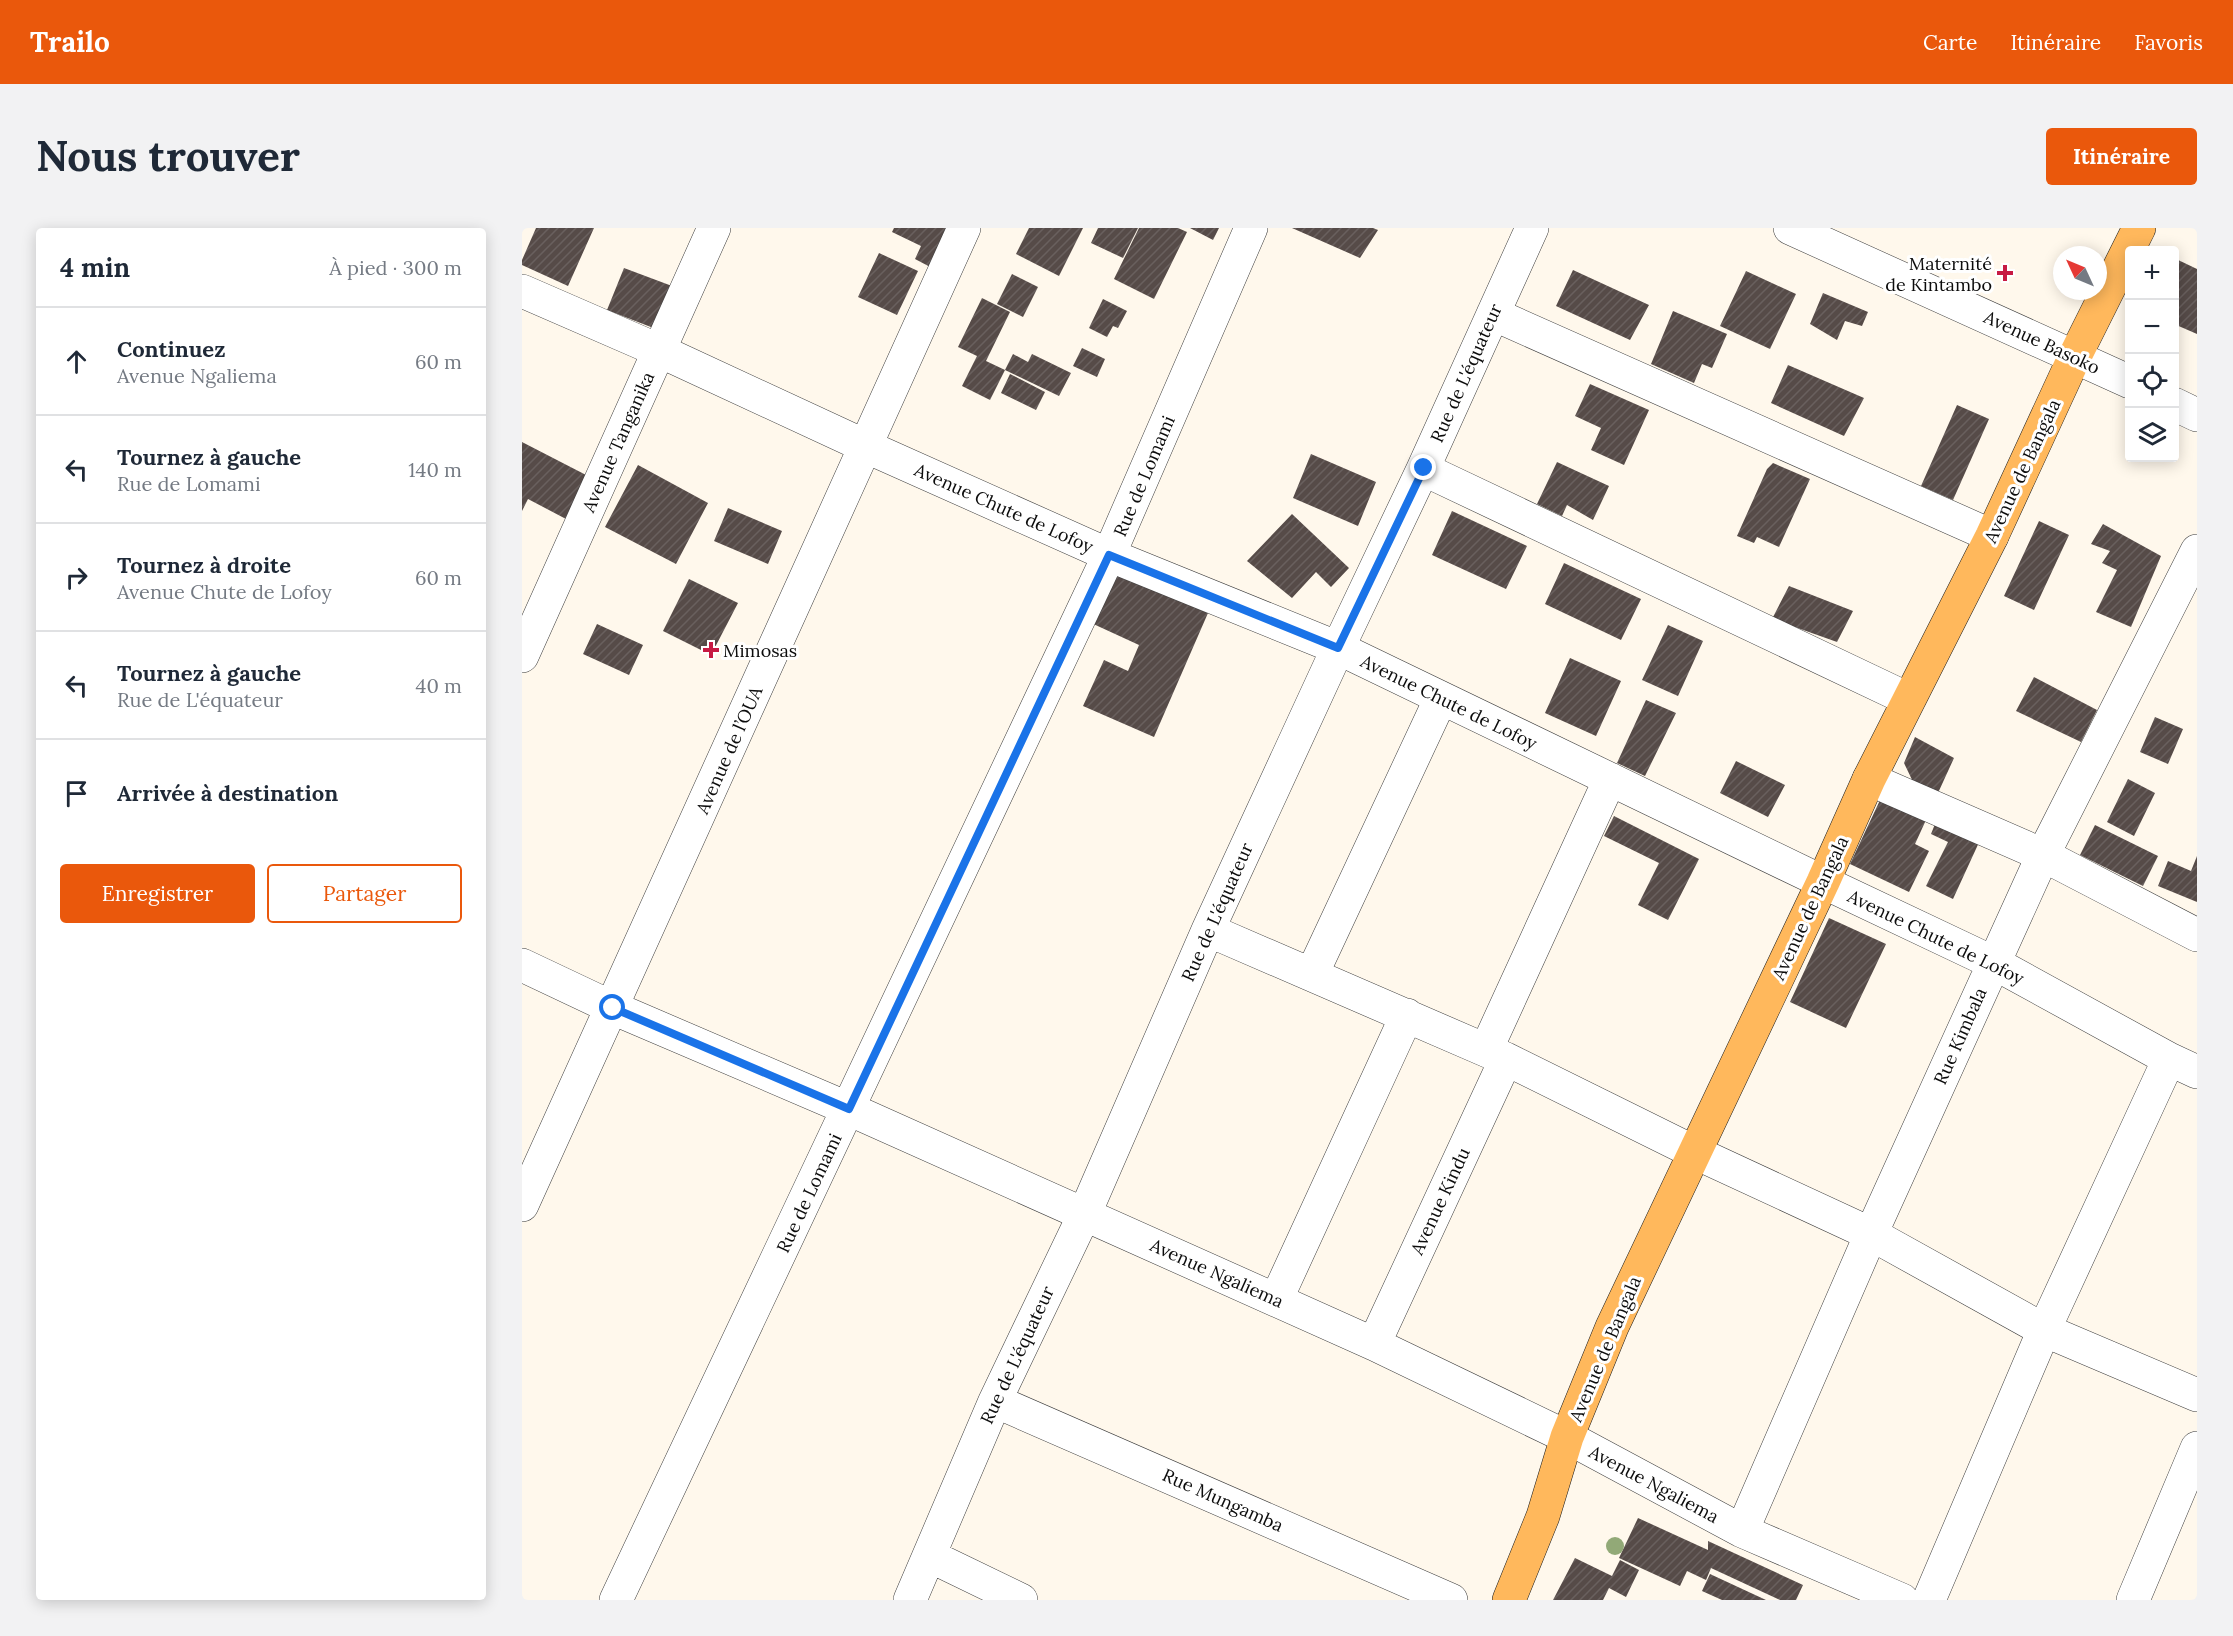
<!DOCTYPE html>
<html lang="fr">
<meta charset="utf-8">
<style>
body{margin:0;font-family:Lora,serif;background:#f2f2f3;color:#1f2937}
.controls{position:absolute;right:18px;top:18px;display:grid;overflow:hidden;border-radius:6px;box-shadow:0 3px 15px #0003}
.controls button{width:54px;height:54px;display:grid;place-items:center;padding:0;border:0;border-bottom:2px solid #e0e1e3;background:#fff;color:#1f2937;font:30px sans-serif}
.compass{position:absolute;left:1531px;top:18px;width:54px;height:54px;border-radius:50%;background:#fff;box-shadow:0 3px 15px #0003;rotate:314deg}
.stop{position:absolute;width:18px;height:18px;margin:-14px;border:4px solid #1a73e8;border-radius:50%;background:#fff}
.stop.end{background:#1a73e8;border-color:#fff;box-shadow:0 2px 6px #0008}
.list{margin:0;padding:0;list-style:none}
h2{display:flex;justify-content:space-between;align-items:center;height:78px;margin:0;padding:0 24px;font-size:26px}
h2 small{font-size:20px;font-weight:400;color:#747a83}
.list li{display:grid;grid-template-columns:39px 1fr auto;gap:18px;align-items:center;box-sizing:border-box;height:108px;padding:0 24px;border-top:2px solid #e0e1e3}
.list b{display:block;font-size:22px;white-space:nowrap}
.list p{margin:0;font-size:20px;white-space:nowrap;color:#747a83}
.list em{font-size:20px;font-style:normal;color:#747a83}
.actions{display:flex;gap:12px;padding:18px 24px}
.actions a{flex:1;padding:14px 0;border:2px solid #ea580c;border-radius:6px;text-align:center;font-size:21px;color:#ea580c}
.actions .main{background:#ea580c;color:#fff}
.icon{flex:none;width:33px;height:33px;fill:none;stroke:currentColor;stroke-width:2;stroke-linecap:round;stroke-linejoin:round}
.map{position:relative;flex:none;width:1675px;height:1372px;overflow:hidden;border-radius:6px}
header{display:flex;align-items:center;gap:36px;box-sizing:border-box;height:84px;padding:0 30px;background:#ea580c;color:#fff}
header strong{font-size:28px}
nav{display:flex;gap:33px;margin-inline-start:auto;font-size:21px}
.intro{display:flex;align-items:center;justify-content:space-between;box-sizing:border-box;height:144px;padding:0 36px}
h1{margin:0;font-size:42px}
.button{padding:15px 27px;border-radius:6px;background:#ea580c;color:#fff;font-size:21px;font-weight:700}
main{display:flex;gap:36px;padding:0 36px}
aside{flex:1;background:#fff;border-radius:6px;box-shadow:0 3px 15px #0003}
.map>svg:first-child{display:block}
</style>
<header>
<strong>Trailo</strong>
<nav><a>Carte</a><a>Itinéraire</a><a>Favoris</a></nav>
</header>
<div class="intro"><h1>Nous trouver</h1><a class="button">Itinéraire</a></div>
<main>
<aside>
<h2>4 min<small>À pied · 300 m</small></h2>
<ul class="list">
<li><svg class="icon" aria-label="ahead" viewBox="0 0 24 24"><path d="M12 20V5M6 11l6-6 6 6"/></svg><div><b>Continuez</b><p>Avenue Ngaliema</p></div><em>60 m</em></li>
<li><svg class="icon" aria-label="left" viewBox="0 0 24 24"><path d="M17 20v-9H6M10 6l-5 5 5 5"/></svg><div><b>Tournez à gauche</b><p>Rue de Lomami</p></div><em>140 m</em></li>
<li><svg class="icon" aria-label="right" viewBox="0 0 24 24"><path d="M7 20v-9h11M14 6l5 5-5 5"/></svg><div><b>Tournez à droite</b><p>Avenue Chute de Lofoy</p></div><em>60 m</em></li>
<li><svg class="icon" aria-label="left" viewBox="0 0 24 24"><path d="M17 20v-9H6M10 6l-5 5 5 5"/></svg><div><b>Tournez à gauche</b><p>Rue de L'équateur</p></div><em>40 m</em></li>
<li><svg class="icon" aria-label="arrive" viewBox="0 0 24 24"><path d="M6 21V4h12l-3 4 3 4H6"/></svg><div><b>Arrivée à destination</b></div></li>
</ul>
<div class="actions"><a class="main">Enregistrer</a><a>Partager</a></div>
</aside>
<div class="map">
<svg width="1675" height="1372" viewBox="0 0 1675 1372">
<defs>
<pattern id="building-hatch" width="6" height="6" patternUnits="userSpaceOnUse" patternTransform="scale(1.5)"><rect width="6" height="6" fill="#564b48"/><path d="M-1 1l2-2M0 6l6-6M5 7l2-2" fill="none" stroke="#69605e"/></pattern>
</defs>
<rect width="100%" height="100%" fill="#fff8ec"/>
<path fill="url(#building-hatch)" d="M14 0H72L46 58 0 37V32Z
M372 0H427L412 41 393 31 399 18 370 4Z
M507 0H561L537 48 494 26Z
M576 0H616L601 30 569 15Z
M617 0H656L665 4 632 71 592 51Z
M668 0H697L691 12Z
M770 0H851L856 2 838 30Z
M357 25 396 43 375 87 336 69Z
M1652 30 1675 41V106L1652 96Z
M102 40 150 58 134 101 85 82Z
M1051 42 1127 77 1108 112 1034 78Z
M1224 43 1274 66 1248 121 1198 98Z
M490 46 516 59 501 89 475 76Z
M1301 65 1346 84 1340 98 1323 93 1315 112 1288 96Z
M460 70 488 84 464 133 483 142 468 172 440 158 455 128 436 119Z
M581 71 605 83 596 100 591 98 585 109 567 100Z
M1151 83 1205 106 1190 140 1180 136 1172 155 1129 136Z
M560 120 583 131 575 149 551 138Z
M491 126 506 134 510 126 549 145 537 168 483 142Z
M1266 137 1342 170 1322 208 1249 175Z
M488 146 523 164 514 182 479 165Z
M1068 156 1127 182 1102 237 1069 222 1079 200 1053 188Z
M1435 177 1467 191 1431 272 1399 258Z
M0 214 66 248 44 291 6 271 0 283Z
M789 226 854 254 836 298 771 270Z
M1035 234 1087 258 1071 292 1045 277 1040 288 1015 276Z
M1251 235 1288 251 1257 319 1235 309 1232 315 1215 308 1245 241Z
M116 237 186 275 154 336 83 299Z
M206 280 260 303 246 336 192 313Z
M930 283 1005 318 984 361 910 327Z
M770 286 827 340 809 359 794 344 770 370 725 333Z
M1517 293 1547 307 1512 382 1482 368Z
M1581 296 1639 328 1609 399 1574 384 1595 342 1580 335 1588 323 1569 316Z
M1042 335 1119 371 1099 412 1023 376Z
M590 343 686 385 632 509 561 478 582 432 606 443 617 417 567 394Z
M167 351 216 375 189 427 141 403Z
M1267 358 1331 383 1315 414 1250 391Z
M75 396 121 417 107 447 61 426Z
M1146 397 1181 413 1156 468 1120 452Z
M1048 430 1099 453 1074 508 1023 485Z
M1512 449 1575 482 1559 514 1494 483Z
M1124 472 1154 485 1123 548 1095 535Z
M1633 489 1661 501 1646 536 1618 524Z
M1393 509 1432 530 1416 565 1392 556 1382 535Z
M1214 533 1263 557 1246 589 1198 565Z
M1606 551 1633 565 1612 608 1585 594Z
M1359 570 1404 592 1393 616 1407 623 1387 664 1328 636Z
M1092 588 1177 631 1146 692 1116 677 1137 635 1082 608Z
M1415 591 1459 610 1431 671 1404 658 1426 614 1409 606Z
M1573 597 1636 628 1621 658 1558 627Z
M1675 628V674L1636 658 1646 633 1669 643Z
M1307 690 1364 716 1324 800 1268 774Z
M1116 1290 1186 1322V1313L1281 1357 1274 1372H1258L1189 1340 1184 1352 1165 1343 1158 1358 1097 1330Z
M1053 1330 1090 1348 1098 1332 1117 1342 1104 1369 1087 1360 1081 1372H1031Z
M1188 1346 1244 1372H1200L1180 1363Z"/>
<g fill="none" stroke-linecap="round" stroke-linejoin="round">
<defs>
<path id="minor" d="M1268 0 1608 154
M0 63 138 123 343 218 587 327 816 420 1301 654 1472 735 1647 831 1675 844
M971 86 1470 308
M1652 176 1675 187
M901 241 1386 471
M0 428 192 0
M1347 551 1521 627 1675 707
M686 702 984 831 1172 924 1349 1006 1522 1102 1675 1167
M0 737 91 780 327 881 852 1116 1045 1209 1220 1303 1380 1372
M790 746 919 470
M964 822 1088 551
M0 977 442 0
M754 1072 885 787
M852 1116 984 831
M473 1173 929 1372
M1220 1303 1349 1006 1521 627 1675 323
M408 1328 499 1372
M94 1372 587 327 729 0
M388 1372 473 1173 563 985 686 702 816 420 901 241 1010 0
M1407 1372 1522 1102 1647 831
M1611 1372 1675 1220"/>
<path id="major" d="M987 1372 1021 1288 1045 1209 1090 1099 1301 654 1347 551 1470 308 1553 128 1617 0"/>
</defs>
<use href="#minor" stroke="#3f3f3f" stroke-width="34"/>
<use href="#major" stroke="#1d1d1d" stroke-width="34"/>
<use href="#minor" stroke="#fff" stroke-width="33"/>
<use href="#major" stroke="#ffb85c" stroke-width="33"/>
</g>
<circle fill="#92a977" cx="1093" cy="1318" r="9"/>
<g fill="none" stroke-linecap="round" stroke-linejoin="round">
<path stroke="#1a73e8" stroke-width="8" d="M91 780 327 881 587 327 816 420 902 240"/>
</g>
<g fill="#c71a43" stroke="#fff" stroke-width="2">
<path d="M1480 36h6v6h6v6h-6v6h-6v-6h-6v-6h6z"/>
<path d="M186 413h6v6h6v6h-6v6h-6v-6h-6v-6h6z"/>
</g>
<g text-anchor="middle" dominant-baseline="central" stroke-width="6" stroke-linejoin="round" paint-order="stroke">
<g font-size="18" fill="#0c0c0c" stroke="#fff" text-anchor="end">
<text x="1470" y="35">Maternité<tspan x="1470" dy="21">de Kintambo</tspan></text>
<text x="201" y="422" text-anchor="start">Mimosas</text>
</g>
<g font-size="18" fill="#0c0c0c" stroke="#fff">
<text transform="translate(1520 114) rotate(25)">Avenue Basoko</text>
<text transform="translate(944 145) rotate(-66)">Rue de L'équateur</text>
<text transform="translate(96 214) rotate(-66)">Avenue Tanganika</text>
<text transform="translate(1500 243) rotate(-65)">Avenue de Bangala</text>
<text transform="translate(622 248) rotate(-67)">Rue de Lomami</text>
<text transform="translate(482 280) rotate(24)">Avenue Chute de Lofoy</text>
<text transform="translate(927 474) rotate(26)">Avenue Chute de Lofoy</text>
<text transform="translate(207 522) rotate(-66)">Avenue de l’OUA</text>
<text transform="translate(1288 680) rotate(-65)">Avenue de Bangala</text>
<text transform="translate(695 684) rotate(-66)">Rue de L'équateur</text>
<text transform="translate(1414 709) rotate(26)">Avenue Chute de Lofoy</text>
<text transform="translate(1438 808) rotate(-66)">Rue Kimbala</text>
<text transform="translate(287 965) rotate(-65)">Rue de Lomami</text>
<text transform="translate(918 973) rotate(-65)">Avenue Kindu</text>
<text transform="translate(695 1045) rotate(24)">Avenue Ngaliema</text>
<text transform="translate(1083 1121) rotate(-67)">Avenue de Bangala</text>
<text transform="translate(495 1127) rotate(-65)">Rue de L'équateur</text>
<text transform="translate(1132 1256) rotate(28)">Avenue Ngaliema</text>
<text transform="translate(701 1272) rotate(24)">Rue Mungamba</text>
</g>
</g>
</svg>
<div class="controls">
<button>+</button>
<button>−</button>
<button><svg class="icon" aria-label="locate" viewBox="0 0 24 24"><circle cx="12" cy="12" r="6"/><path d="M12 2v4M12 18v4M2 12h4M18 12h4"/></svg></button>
<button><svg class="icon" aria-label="layers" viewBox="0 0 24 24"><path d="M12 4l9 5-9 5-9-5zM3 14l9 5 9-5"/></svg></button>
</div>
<svg class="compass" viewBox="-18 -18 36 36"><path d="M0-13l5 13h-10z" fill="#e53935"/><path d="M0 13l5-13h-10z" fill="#747a83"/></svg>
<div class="stop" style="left:91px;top:780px"></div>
<div class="stop end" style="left:902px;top:240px"></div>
</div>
</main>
